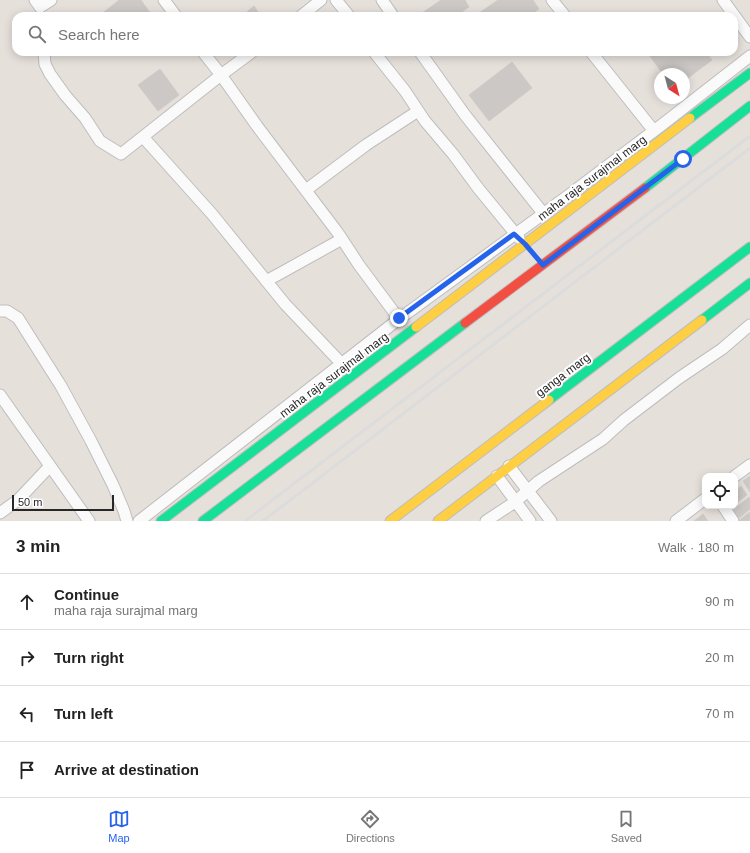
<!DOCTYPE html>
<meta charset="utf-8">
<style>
body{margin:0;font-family:Arial,sans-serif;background:#f2f2f2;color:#222}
.controls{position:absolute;right:12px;bottom:12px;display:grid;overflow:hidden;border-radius:8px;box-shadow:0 2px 10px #0003}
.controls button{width:36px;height:36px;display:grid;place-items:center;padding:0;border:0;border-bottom:1px solid #e0e0e0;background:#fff;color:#222;font:20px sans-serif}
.compass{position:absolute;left:654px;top:68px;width:36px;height:36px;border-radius:50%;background:#fff;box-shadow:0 2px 10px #0003;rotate:144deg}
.scale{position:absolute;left:12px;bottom:10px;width:102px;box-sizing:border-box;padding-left:4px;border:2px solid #272727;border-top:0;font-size:11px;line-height:14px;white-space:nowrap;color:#272727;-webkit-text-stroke:3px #fff;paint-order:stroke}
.stop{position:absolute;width:12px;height:12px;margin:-9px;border:3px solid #2563eb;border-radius:50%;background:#fff}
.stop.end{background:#2563eb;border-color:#fff;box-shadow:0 1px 4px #0008}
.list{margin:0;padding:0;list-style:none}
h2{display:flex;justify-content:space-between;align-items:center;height:52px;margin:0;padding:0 16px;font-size:17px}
h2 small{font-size:13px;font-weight:400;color:#767676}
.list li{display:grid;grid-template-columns:26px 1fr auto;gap:12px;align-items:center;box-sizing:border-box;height:56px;padding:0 16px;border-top:1px solid #e0e0e0}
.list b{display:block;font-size:15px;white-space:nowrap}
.list p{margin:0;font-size:13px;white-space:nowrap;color:#767676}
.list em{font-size:13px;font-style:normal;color:#767676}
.icon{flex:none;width:22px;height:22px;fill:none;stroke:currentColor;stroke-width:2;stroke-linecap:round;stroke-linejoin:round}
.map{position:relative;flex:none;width:750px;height:521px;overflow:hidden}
.search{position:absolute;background:#fff;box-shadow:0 2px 10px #0003;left:12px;right:12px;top:12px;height:44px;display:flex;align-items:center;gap:10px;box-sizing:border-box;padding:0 14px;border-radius:12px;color:#767676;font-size:15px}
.sheet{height:276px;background:#fff}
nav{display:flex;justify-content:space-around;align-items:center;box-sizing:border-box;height:56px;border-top:1px solid #e0e0e0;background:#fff;font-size:11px;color:#767676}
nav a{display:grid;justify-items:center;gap:2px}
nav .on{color:#2563eb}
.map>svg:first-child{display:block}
</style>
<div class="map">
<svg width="750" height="521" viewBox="0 0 750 521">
<rect width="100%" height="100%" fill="#e6e0db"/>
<path fill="#ccc8c5" stroke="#d1ccc7" d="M119 0H141L151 14 148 16H99Z
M441 0H465L469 7 456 16H424L422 13Z
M498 0H533L539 9 529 16H481L479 13Z
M254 6 261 16H242Z
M647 52H706L712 60 684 81V74H663Z
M512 62 532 88 489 121 469 95Z
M160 69 179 95 158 111 138 85Z
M750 476V492L743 481Z
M741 486 747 495 735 504V491Z
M749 497 750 499V509L737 520 731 512Z
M750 512V521H738Z
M703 514 708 521H694Z"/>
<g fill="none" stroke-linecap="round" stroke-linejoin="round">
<defs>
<path id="street" d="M35 0 40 7 51 0
M164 0 176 16
M336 0 349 16
M382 0 393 16
M552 0 565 16
M723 0 750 37
M301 16 321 0
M44 52 45 64 50 74 65 95 85 118 100 141 121 154 221 75 252 52
M203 52 221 75 257 126 338 233 359 265 399 319
M374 52 405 91 425 121 453 154 478 188 519 238
M420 52 465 115 543 213
M591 52 654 131
M143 137 212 214 285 304 341 363
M306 190 366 145 418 111
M266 281 279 274 342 239
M0 311H7L18 318 61 386 91 441 113 485 124 511 127 521
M0 395 89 521
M509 466 551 521
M497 476 530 521
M735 476 750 465
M723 506 733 521
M0 513 18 500 50 466
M139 521 399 319 569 195 663 124 750 56
M486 521 515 502 539 481 603 439 624 420 679 378 722 349 750 325
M676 521 705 499"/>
<path id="fast" d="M690 118 750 73
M645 188 750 106
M702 320 750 283
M549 400 750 247
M161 521 416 327
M203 521 465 323"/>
<path id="slow" d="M416 327 690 118
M390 521 549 400
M438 521 702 320"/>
<path id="jam" d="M465 323 645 188"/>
</defs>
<use href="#street" stroke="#bebdbe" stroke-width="13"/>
<use href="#fast" stroke="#bebdbe" stroke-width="11"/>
<use href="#slow" stroke="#bebdbe" stroke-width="11"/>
<use href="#jam" stroke="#bebdbe" stroke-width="11"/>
<use href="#street" stroke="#fbfafa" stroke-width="11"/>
<use href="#fast" stroke="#16e098" stroke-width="9"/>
<use href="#slow" stroke="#ffcf43" stroke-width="9"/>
<use href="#jam" stroke="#f24e42" stroke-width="9"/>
<path stroke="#dcdcdd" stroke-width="3" d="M245 521 750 136
M263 521 750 148"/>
</g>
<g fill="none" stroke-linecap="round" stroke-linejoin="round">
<path stroke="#2563eb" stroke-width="5" d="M399 318 514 234 525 244 543 265 683 159"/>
</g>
<g text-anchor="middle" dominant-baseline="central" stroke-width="4" stroke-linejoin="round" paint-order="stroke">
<g font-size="12" fill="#272727" stroke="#fff">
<text transform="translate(592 178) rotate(-37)">maha raja surajmal marg</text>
<text transform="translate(334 375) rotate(-37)">maha raja surajmal marg</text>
<text transform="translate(563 375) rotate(-37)">ganga marg</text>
</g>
</g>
</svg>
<div class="controls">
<button><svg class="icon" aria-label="locate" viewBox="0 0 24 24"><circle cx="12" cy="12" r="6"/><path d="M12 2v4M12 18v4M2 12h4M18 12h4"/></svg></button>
</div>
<svg class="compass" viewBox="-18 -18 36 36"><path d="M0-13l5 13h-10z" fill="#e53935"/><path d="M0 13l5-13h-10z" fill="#767676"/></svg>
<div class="scale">50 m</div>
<div class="stop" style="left:683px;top:159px"></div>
<div class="stop end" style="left:399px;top:318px"></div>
<div class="search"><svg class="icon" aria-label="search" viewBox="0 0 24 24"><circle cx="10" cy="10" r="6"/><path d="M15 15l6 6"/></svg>Search here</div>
</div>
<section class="sheet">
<h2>3 min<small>Walk · 180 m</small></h2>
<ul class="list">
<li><svg class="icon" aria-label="ahead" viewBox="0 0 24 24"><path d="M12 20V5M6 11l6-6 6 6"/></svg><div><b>Continue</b><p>maha raja surajmal marg</p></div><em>90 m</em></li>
<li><svg class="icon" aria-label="right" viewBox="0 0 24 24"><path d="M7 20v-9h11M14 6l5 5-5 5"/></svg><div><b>Turn right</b></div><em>20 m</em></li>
<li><svg class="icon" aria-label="left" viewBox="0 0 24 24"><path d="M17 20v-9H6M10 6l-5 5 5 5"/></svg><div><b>Turn left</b></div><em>70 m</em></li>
<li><svg class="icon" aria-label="arrive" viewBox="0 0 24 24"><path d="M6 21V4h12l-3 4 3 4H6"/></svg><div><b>Arrive at destination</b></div></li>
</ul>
</section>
<nav>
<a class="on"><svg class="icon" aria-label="map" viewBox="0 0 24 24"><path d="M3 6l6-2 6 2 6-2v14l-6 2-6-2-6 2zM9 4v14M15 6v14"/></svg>Map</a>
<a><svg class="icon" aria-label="directions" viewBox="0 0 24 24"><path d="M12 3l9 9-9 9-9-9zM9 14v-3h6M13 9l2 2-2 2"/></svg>Directions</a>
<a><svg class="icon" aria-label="saved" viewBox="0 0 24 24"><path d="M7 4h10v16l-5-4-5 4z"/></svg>Saved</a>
</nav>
